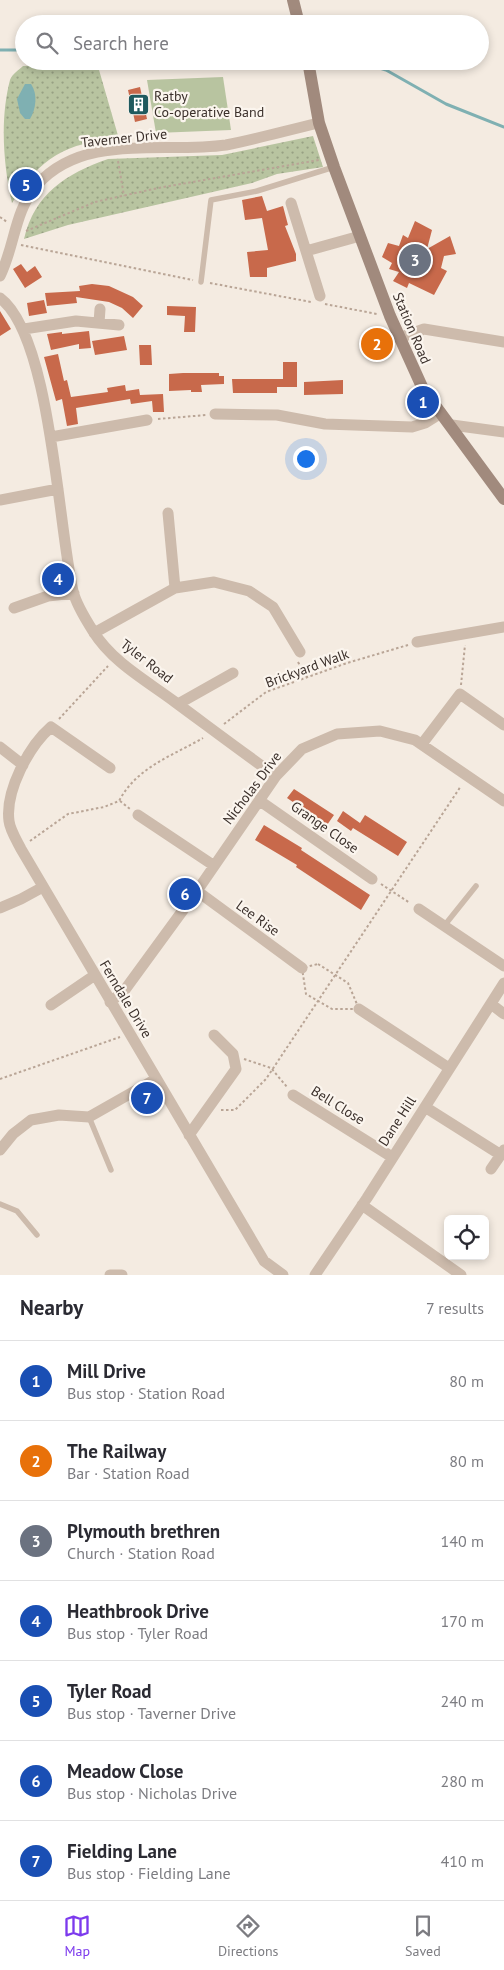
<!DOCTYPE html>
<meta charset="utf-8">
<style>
body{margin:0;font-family:"PT Sans",sans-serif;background:#f2f2f3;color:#2b2b33}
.controls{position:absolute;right:15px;bottom:15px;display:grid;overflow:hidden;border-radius:8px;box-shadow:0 2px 8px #0003}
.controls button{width:45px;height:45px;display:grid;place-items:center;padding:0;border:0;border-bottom:1px solid #e1e1e2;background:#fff;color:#2b2b33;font:25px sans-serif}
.you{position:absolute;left:305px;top:458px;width:18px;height:18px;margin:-12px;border:4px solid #fff;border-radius:50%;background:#1a73e8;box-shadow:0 0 0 8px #1a73e833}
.badge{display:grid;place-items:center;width:32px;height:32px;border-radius:50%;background:#7c3aed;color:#fff;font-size:16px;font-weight:700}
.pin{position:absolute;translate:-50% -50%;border:2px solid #fff;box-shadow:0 1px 5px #0006}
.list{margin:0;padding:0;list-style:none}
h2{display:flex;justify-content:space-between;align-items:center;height:65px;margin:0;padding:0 20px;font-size:21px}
h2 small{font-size:16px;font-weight:400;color:#7c7c81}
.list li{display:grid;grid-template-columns:32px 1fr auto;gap:15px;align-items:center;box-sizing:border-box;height:80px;padding:0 20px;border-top:1px solid #e1e1e2}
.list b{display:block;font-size:19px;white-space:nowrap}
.list p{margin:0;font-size:16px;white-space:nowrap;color:#7c7c81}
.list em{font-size:16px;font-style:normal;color:#7c7c81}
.icon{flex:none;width:28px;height:28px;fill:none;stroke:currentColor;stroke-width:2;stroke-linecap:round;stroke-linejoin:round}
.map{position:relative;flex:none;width:504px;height:1275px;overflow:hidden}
.search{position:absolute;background:#fff;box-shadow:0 2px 8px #0003;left:15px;right:15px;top:15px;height:55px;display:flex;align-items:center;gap:12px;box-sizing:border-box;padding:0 18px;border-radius:28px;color:#7c7c81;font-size:19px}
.sheet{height:625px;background:#fff}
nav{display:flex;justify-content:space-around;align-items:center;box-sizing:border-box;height:70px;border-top:1px solid #e1e1e2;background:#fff;font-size:14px;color:#7c7c81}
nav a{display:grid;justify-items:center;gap:2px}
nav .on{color:#7c3aed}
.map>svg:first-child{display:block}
</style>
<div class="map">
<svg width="504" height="1275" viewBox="0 0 504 1275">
<defs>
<pattern id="park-dots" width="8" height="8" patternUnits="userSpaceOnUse" patternTransform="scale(1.25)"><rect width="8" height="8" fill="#b8c4a0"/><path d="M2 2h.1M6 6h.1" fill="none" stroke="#97a083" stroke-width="1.8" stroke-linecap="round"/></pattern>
</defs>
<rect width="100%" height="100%" fill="#f4ebe1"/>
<path fill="url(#park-dots)" d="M97 63 119 139C66 142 40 158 12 203 3 164 0 118 10 80 12 74 19 70 23 66Z
M313 136 323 167 277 174 252 183 68 225 24 239C35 193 66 174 108 159L222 155Z"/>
<path fill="#b8c4a0" d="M223 77 231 130 156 133 147 80Z"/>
<path fill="#7fb0b2" d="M25 84H31C38 94 36 109 30 119H25L20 113 17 99Z"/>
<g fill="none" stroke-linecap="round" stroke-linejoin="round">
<path stroke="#7fb0b2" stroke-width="3" d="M0 50H24
M357 61 386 70 446 104 504 127"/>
</g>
<path fill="#c8694b" d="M140 87 147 119 135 122 128 90Z
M262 196 267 211 283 206 288 225 285 226 296 254V261L267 268V277H250L247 252 268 250 262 218 245 220 242 200Z
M415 221 432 230 427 249 450 236 456 254 444 256 441 268 447 271 434 295 409 283 407 288 393 281 399 272 389 269 392 263 382 257 388 243 399 246 403 235 408 238Z
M21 264 27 272 35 266 42 277 25 288 13 269Z
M92 284 109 286 133 297 143 306 133 318 122 308 109 302 76 297 77 303 47 306 45 293 80 291 79 286Z
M44 300 47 313 29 316 27 303Z
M167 306 196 307 195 332H184L185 316 167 315Z
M0 311 11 329 0 336Z
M89 331 91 348 79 349V344L51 350 47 334 62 332V334Z
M124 336 127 350 95 355 92 341Z
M139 345H151L152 365H140Z
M58 354 64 381 67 380 71 397 108 392 107 388 125 385 126 391 139 389 140 395 163 394 164 412H153L152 401 131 404 130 399 76 408 78 424 67 426 62 399 56 401 44 357Z
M283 362H297V387H277V393H233L232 379H283Z
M183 373H219V376H224V384L201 385 202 392H191V390L169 391V374Z
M343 380V394L304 395V382Z
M294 789 334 815 327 825 287 798Z
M343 811 360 823 365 815 407 842 398 856 353 828 351 831 337 821Z
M264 825 302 848 301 850 370 895 361 910 296 867 297 865 255 840Z"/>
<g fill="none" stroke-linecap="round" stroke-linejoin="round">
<path stroke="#b9a596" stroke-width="2" stroke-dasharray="2.5 2.5" stroke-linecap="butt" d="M118 161 124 196
M0 217 7 222
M26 231 95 202 158 188 319 160
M21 245 193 280
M210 283 311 302
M325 304 377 314
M158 419 206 415
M298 662 307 677
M461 685 465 645
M59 719 108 666
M224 724 266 692 347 663 408 645
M120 801 130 809
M30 841 68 814 104 807 119 801C137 767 172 756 203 738
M381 884 410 903
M318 964 348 983 359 1009H332L306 994 302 968Z
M244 1059 271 1068 287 1087
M0 1079 120 1037
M221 1110H235L266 1079 461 786"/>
<path stroke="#cdbbac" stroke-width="5.5" d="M201 282 211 200 257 191 334 167
M444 926 476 886
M89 1117 111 1170
M0 1204 17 1211 37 1235"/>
<path stroke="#cdbbac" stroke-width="11" d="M291 203 320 296
M306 251 360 236
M0 276C15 246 14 211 37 185 84 132 164 154 226 145 257 139 288 130 319 123
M0 298C51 336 58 526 73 591 76 604 86 620 93 631 112 662 147 681 175 702 209 727 242 752 276 776
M99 323 100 309
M24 329 76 321 119 325
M399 338 424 329 504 342
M215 414 277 415 325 424 412 427 425 423 441 413
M452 425 504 432
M51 437 147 420
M0 500 58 489
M168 513 175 588
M14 608 48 596 74 593
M94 633 175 588 214 582 249 591 273 607 300 652
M417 642 504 627
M178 704 233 673
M422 744 460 694 504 725
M0 747 23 765
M110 768 51 727C29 746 5 791 9 821 10 830 17 841 21 849L264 1261 283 1275
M260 801 372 879
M138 815 213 865
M197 891 302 968
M0 908 21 899 43 887
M419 909 504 966
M110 1002 124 991 197 891 276 776 302 749 337 734 380 731 415 740 504 801
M491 1004 504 1014
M51 1005 95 975
M359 1009 449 1068
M293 1095 392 1157
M425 1107 501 1155
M189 1135 236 1069 233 1054 214 1035
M0 1150 13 1134 31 1120 59 1115 89 1117 156 1079
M491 1169 504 1150
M362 1205 461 1275
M110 1275H122
M315 1275 367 1198 504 983"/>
<path stroke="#a18a7d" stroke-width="12" d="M293 0 299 24
M308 61 319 123 334 167 390 316 423 389 504 499"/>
</g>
<defs>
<symbol id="building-square" viewBox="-11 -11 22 22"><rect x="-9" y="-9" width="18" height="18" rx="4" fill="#1f5a5e" stroke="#fbf5ee"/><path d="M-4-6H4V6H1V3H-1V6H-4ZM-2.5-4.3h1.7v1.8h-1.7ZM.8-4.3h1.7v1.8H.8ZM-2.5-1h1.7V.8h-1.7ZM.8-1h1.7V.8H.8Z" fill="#fff"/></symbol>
</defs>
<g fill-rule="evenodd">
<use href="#building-square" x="126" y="92" width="25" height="25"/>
</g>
<g text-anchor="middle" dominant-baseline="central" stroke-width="4.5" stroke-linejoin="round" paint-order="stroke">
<g font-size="14" fill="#3b302b" stroke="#fbf5ee" text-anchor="start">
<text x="154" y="96">Ratby<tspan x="154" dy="16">Co-operative Band</tspan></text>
</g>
<g font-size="14" fill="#3b302b" stroke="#fbf5ee">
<text transform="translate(124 138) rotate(-6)">Taverner Drive</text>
<text transform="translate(412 328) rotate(67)">Station Road</text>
<text transform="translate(147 661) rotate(38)">Tyler Road</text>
<text transform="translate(307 668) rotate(-20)">Brickyard Walk</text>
<text transform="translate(252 788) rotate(-53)">Nicholas Drive</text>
<text transform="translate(325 827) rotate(35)">Grange Close</text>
<text transform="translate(258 918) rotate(36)">Lee Rise</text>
<text transform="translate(126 999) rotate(59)">Ferndale Drive</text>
<text transform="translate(338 1105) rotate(32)">Bell Close</text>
<text transform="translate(397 1121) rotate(-57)">Dane Hill</text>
</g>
</g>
</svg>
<div class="controls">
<button><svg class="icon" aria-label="locate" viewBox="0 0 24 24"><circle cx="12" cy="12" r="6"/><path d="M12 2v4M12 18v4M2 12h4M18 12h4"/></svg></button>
</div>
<div class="you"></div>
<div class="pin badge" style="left:423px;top:402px;background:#1a4fb4">1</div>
<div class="pin badge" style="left:377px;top:344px;background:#e8710a">2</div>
<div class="pin badge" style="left:415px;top:260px;background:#6b7280">3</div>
<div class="pin badge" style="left:58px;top:579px;background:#1a4fb4">4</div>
<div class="pin badge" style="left:26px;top:185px;background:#1a4fb4">5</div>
<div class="pin badge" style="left:185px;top:894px;background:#1a4fb4">6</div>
<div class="pin badge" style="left:147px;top:1098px;background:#1a4fb4">7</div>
<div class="search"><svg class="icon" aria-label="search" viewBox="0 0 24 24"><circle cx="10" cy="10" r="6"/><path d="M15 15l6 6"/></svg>Search here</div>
</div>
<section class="sheet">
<h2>Nearby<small>7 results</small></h2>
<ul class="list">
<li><span class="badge" style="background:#1a4fb4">1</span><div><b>Mill Drive</b><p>Bus stop · Station Road</p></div><em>80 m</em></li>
<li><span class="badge" style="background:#e8710a">2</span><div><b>The Railway</b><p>Bar · Station Road</p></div><em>80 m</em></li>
<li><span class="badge" style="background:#6b7280">3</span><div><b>Plymouth brethren</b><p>Church · Station Road</p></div><em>140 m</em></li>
<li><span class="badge" style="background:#1a4fb4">4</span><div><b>Heathbrook Drive</b><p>Bus stop · Tyler Road</p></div><em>170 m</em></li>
<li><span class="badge" style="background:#1a4fb4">5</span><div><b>Tyler Road</b><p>Bus stop · Taverner Drive</p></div><em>240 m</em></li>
<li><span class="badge" style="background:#1a4fb4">6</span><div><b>Meadow Close</b><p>Bus stop · Nicholas Drive</p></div><em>280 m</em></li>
<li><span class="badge" style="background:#1a4fb4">7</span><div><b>Fielding Lane</b><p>Bus stop · Fielding Lane</p></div><em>410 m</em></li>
</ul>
</section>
<nav>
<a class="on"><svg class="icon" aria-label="map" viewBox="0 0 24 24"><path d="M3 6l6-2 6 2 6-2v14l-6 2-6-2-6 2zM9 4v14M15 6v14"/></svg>Map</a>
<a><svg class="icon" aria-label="directions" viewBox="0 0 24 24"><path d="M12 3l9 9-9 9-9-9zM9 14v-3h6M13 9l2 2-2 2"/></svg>Directions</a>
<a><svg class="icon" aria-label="saved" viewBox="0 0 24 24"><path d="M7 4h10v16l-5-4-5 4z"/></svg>Saved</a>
</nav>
